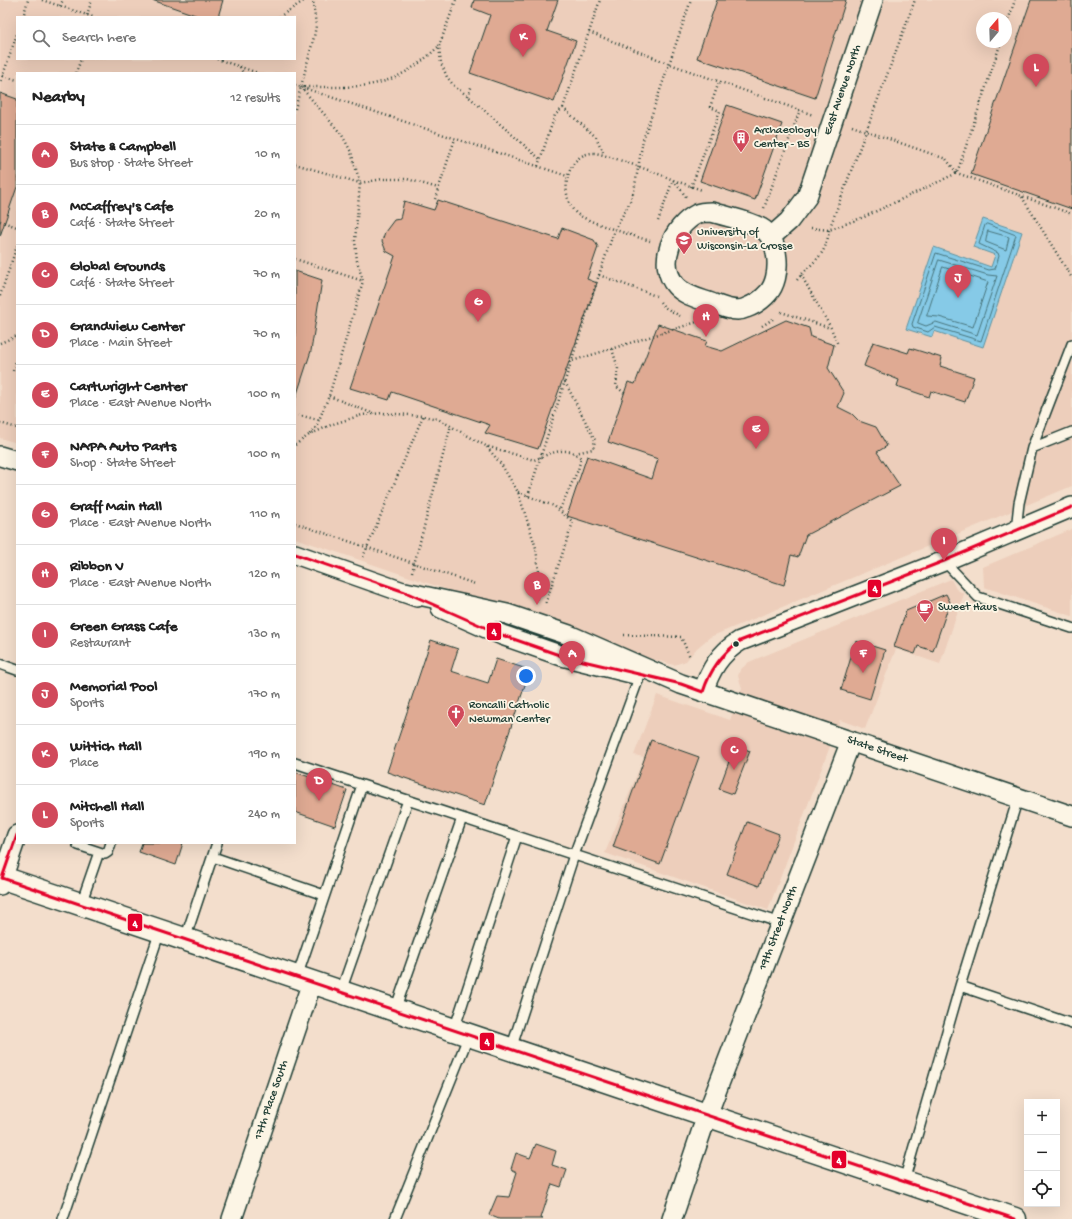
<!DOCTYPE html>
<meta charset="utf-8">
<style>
body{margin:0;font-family:"Gochi Hand",sans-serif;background:#f6f6f6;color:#222}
.controls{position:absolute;right:12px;bottom:12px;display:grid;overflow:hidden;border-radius:0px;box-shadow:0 4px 16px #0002}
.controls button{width:36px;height:36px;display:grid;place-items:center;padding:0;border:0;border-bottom:1px solid #e0e0e0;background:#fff;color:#222;font:20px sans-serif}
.compass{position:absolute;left:976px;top:12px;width:36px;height:36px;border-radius:50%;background:#fff;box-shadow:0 4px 16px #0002;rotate:19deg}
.you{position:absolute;left:526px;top:676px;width:14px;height:14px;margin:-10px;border:3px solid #fff;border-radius:50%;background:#1a73e8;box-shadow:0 0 0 6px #1a73e833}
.badge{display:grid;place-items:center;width:26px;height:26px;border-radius:50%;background:#d1495b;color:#fff;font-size:13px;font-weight:700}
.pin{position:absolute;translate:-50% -33px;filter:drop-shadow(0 1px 2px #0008)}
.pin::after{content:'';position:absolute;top:21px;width:14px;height:12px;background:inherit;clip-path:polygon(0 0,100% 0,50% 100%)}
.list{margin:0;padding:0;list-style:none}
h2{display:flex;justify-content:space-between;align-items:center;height:52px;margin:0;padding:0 16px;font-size:17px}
h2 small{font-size:13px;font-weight:400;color:#767676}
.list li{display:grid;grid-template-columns:26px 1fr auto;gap:12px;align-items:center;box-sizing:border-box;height:60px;padding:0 16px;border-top:1px solid #e0e0e0}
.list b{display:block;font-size:15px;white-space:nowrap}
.list p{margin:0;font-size:13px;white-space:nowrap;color:#767676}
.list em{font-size:13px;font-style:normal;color:#767676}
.icon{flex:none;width:22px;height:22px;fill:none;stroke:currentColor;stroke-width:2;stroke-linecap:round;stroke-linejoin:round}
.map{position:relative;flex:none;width:1072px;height:1219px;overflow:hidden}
.search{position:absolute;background:#fff;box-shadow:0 4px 16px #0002;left:16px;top:16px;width:280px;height:44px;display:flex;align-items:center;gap:10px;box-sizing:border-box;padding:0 14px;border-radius:0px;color:#767676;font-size:15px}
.panel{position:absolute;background:#fff;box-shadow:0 4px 16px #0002;left:16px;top:72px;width:280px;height:772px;border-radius:0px}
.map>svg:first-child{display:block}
</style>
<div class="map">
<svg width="1072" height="1219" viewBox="0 0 1072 1219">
<rect width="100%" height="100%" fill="#f3decc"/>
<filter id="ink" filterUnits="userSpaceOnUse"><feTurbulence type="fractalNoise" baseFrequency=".025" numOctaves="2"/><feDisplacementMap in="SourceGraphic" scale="8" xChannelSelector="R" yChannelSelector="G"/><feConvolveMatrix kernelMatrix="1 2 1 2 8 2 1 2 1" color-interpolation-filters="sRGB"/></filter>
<g filter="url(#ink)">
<path fill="#edcebb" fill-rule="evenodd" d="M0 0H1072V486L710 637 697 648 686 661 674 665 648 658 295 538V73H17V443L0 438ZM17 17H295V59H17ZM982 18H1006V42H982Z
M1072 529V616L984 587 983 567Z
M951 579 956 589 964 594 940 664 896 649 865 729 840 720 768 910 605 853 644 757 634 755 657 695 730 720 742 688 738 676 740 670 749 662Z"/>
<path fill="#86cae7" stroke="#5d929f" d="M983 219 1022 232 983 347 934 331 932 337 906 329 934 247 991 267 995 255 973 247Z"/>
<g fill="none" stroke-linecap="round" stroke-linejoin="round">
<path stroke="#48757c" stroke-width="1" d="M987 224 1016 235 981 341 935 327 928 332 913 327 912 324 936 253 989 270 995 269 999 256 998 253 979 244 985 225Z
M988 231 1009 237 1006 250 986 242Z
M939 260 988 275 997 276 977 335 936 322 926 326 918 323Z
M943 267 988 282 973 327 939 317 927 316Z"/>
</g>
<path fill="#dfaa93" stroke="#1f3d34" d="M152 0H223L218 17H201Z
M474 0H558L547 31 576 41 554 102 470 73 490 15 472 8Z
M717 0H846L815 98 697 58Z
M1031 0H1072V209L971 174Z
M0 93 17 99V187L0 236Z
M727 105 782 124 755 200 700 181Z
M438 200 558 239 562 228 594 240 598 247 587 279 597 283 538 449 485 433 490 425 392 392 389 400 350 388 395 256 386 251 382 241 385 232 394 220 400 219 404 201 434 210Z
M295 271 322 280 311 351 295 400Z
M786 320 809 328 811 337 834 345 828 368 844 393 838 407 852 414 859 421 876 427 887 446 877 452 900 486 806 535 798 557 791 555 784 585 567 516 587 456 652 479 658 459 608 442 628 382 635 384 658 324 707 341 705 346 722 351Z
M873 342 908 353 910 348 942 358 940 366 974 377 965 402 931 391 929 397 897 386 899 380 864 366Z
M946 594 950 602 933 651 918 646 915 654 894 647 906 611Z
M431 640 458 649 451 671 488 683 496 659 530 670 485 805 387 772Z
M856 641 885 650 870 699 841 690Z
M651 740 699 757 660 864 613 847Z
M735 745 750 751 733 794 719 789Z
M295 772 347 790 335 826 295 812Z
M747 822 779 834 759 886 727 874Z
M142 843H183L176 865 139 852Z
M536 1144 556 1151 552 1165 567 1170 561 1187 552 1184 541 1218 543 1219H499L489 1215 497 1196 509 1197 517 1172 511 1169 516 1153 530 1158Z"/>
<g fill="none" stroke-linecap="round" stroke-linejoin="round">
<defs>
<path id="service" d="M1032 448 1072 432
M1016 530 1019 503 1032 448 1072 344
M944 561 978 597 1072 628
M0 664 17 670
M295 763 781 923
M77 843 78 845 99 852
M213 857 324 895
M81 904 99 852 105 854 108 852 111 843
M185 939 217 843
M297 977 362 785
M960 986 1072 1024
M341 991 408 800
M395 1010 462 818
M454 1030 517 836
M511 1049 574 855 640 675
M904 1181 960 986 1018 798
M63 1219 160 931
M395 1219 469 1035"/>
<path id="minor" d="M712 212C727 217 747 220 761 228 780 238 782 278 768 293 762 300 754 305 746 308 736 313 724 307 714 304 701 299 685 296 676 286 656 263 673 226 697 214 701 212 707 212 712 212Z
M771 237 789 221 807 197 873 0
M0 456 17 461
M295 554 417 597
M405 592 507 614 569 635 681 684 1072 816
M441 608 502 635 562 656 635 674
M703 692C710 670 720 653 740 641L944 561 1072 507
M0 885 17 835
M232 1219 312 982
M672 1219 707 1115 851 741"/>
<path id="tertiary" d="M0 877 1015 1219"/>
</defs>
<use href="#service" stroke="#1f3d34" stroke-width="12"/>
<use href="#minor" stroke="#1f3d34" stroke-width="22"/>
<use href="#tertiary" stroke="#1f3d34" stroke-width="25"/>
<path stroke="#1f3d34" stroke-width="2.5" stroke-dasharray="1 3" stroke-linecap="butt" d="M42 0 93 17
M456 0 439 46 441 63 447 77 455 87 468 96 540 159
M60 6 63 0
M87 15 92 0
M23 17 28 0
M279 17 305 0
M1006 27 1015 0
M589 32 670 64 813 115
M217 59 258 73
M240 67 243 73
M76 73 81 59
M3 76 17 80
M1 81 17 34
M295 85 567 176
M301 87 342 135 351 152 360 183 355 241 357 261 363 281 329 396 316 427 309 435
M304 87C364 87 392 91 439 46
M468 96 472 85
M563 108 600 0
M295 109 314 37 316 26 313 0
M852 126 946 159 957 173 1072 214
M295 164 360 183 383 179H407L438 188
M538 166 555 115 563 108 596 137 604 154
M691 187 720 111 710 107 719 82
M1022 197 1072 278
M435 199 455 139
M764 208 800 110
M0 221 17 227
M658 221 673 180 702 190
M811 228 829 230 864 217 957 173 1001 42
M650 241C635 236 586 222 576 213 559 197 565 154 593 153 600 152 666 176 673 180 678 184 682 192 686 197
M295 259 363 281
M599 275 656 296
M801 275 831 328 838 345
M797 280C813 260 826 258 829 230L915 0
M0 296 17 246
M660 302 664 307 680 316
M781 312 830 328
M762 326 773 319
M0 343 17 336
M612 349 618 368 616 386 624 393
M569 362 697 322
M13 371 17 358
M565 382 595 440 593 449 576 453
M329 396 374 414
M298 415 319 420
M0 423 17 428
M295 445 309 435 333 424 362 415 383 413 423 416 438 419 486 446 534 460C549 454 567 444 581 458L578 470 559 511
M487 447 501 464 518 492 536 548 540 581 537 602
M518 492 554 506 573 522 545 605
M528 496 599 275 615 229 629 204 634 191 643 140 691 0
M295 523 475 584
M363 557 423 416
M412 572 451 425
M624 635 681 637 690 657"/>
<use href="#service" stroke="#fcf5e5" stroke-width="9"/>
<use href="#minor" stroke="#fcf5e5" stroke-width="19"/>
<use href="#tertiary" stroke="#fcf5e5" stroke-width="22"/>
<defs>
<path id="bus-1" d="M295 554 405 592 502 635 562 656 681 684 703 692C710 670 721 654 740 641L944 561 1072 507
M17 835 2 878 1015 1219"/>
</defs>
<use href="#bus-1" stroke="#fcf5e5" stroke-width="6"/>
<use href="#bus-1" stroke="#e4002b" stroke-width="3"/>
</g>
</g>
<defs>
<symbol id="building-pin" viewBox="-11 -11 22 30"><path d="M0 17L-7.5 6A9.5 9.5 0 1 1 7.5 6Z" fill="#d1495b" stroke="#fcf5e5"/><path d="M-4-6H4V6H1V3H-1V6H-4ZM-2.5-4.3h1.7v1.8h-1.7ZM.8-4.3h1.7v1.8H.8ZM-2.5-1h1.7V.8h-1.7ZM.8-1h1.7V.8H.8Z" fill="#fff"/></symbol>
<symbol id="university-pin" viewBox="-11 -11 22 30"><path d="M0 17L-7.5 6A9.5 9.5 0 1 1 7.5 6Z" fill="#d1495b" stroke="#fcf5e5"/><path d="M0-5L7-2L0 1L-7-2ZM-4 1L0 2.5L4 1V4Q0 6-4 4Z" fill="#fff"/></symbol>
<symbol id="cafe-pin" viewBox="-11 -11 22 30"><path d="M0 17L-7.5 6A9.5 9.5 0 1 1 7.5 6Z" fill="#d1495b" stroke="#fcf5e5"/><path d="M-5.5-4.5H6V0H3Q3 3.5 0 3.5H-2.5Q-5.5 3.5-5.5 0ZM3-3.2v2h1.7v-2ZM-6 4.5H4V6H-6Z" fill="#fff"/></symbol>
<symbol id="church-pin" viewBox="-11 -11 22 30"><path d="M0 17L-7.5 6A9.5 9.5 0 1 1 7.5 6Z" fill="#d1495b" stroke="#fcf5e5"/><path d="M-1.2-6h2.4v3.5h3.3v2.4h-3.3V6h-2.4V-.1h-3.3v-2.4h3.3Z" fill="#fff"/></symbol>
</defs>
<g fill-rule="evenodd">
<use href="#building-pin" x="731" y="128" width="20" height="27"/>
<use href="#university-pin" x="674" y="230" width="20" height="27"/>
<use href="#cafe-pin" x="915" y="598" width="20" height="27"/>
<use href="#church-pin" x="446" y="703" width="20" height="27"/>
</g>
<circle fill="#1f3d34" stroke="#fcf5e5" stroke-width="1.5" cx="736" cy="644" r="3.5"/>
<g text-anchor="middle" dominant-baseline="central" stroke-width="3.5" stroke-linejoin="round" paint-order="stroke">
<g font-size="12" fill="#1f3d34" stroke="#fcf5e5">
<text transform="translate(843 90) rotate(-71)">East Avenue North</text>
<text transform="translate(877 750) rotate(19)">State Street</text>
<text transform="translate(779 928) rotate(-69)">19th Street North</text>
<text transform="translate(272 1100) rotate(-71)">17th Place South</text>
</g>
<g font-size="12" fill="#1f3d34" stroke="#fcf5e5" text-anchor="start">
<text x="754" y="131">Archaeology<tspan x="754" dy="14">Center - B5</tspan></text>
<text x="697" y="233">University of<tspan x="697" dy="14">Wisconsin-La Crosse</tspan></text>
<text x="938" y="608">Sweet Haus</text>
<text x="469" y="706">Roncalli Catholic<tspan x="469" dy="14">Newman Center</tspan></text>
</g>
</g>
<g stroke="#fcf5e5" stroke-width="1.5">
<rect x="867" y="579" width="15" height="19" rx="4" fill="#e4002b"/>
<rect x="486" y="622" width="16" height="19" rx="4" fill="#e4002b"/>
<rect x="127" y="913" width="16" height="19" rx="4" fill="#e4002b"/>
<rect x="479" y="1032" width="16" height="19" rx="4" fill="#e4002b"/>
<rect x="831" y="1150" width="16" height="19" rx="4" fill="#e4002b"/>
</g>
<g font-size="11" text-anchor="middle" font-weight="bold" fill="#fff">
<text x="875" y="592">4</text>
<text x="494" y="635">4</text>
<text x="135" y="927">4</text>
<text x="487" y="1045">4</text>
<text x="839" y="1164">4</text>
</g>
</svg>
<div class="controls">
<button>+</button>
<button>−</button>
<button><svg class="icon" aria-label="locate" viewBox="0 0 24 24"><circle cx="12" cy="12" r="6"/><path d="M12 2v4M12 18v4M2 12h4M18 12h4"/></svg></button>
</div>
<svg class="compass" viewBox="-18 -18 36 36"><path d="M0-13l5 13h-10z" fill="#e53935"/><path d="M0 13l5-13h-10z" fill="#767676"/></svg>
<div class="you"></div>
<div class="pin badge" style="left:572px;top:674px">A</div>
<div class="pin badge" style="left:537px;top:605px">B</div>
<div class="pin badge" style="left:734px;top:770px">C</div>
<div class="pin badge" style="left:319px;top:801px">D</div>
<div class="pin badge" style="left:756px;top:449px">E</div>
<div class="pin badge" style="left:863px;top:673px">F</div>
<div class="pin badge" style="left:478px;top:322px">G</div>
<div class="pin badge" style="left:706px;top:337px">H</div>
<div class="pin badge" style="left:944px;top:561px">I</div>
<div class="pin badge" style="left:958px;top:298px">J</div>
<div class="pin badge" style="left:523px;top:57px">K</div>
<div class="pin badge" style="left:1036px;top:87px">L</div>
<div class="search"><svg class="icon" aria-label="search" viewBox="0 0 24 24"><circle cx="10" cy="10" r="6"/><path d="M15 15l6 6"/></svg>Search here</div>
<section class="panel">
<h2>Nearby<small>12 results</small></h2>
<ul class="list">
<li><span class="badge">A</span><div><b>State &amp; Campbell</b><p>Bus stop · State Street</p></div><em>10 m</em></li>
<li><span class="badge">B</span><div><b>McCaffrey's Cafe</b><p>Café · State Street</p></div><em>20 m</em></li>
<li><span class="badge">C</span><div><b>Global Grounds</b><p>Café · State Street</p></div><em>70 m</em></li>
<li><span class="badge">D</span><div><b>Grandview Center</b><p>Place · Main Street</p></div><em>70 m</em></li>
<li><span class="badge">E</span><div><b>Cartwright Center</b><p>Place · East Avenue North</p></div><em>100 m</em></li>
<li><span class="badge">F</span><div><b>NAPA Auto Parts</b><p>Shop · State Street</p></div><em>100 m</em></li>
<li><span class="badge">G</span><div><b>Graff Main Hall</b><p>Place · East Avenue North</p></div><em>110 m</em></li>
<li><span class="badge">H</span><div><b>Ribbon V</b><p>Place · East Avenue North</p></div><em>120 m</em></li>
<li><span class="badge">I</span><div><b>Green Grass Cafe</b><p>Restaurant</p></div><em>130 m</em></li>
<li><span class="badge">J</span><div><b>Memorial Pool</b><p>Sports</p></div><em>170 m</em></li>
<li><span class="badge">K</span><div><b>Wittich Hall</b><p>Place</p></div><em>190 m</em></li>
<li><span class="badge">L</span><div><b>Mitchell Hall</b><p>Sports</p></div><em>240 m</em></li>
</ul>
</section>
</div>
